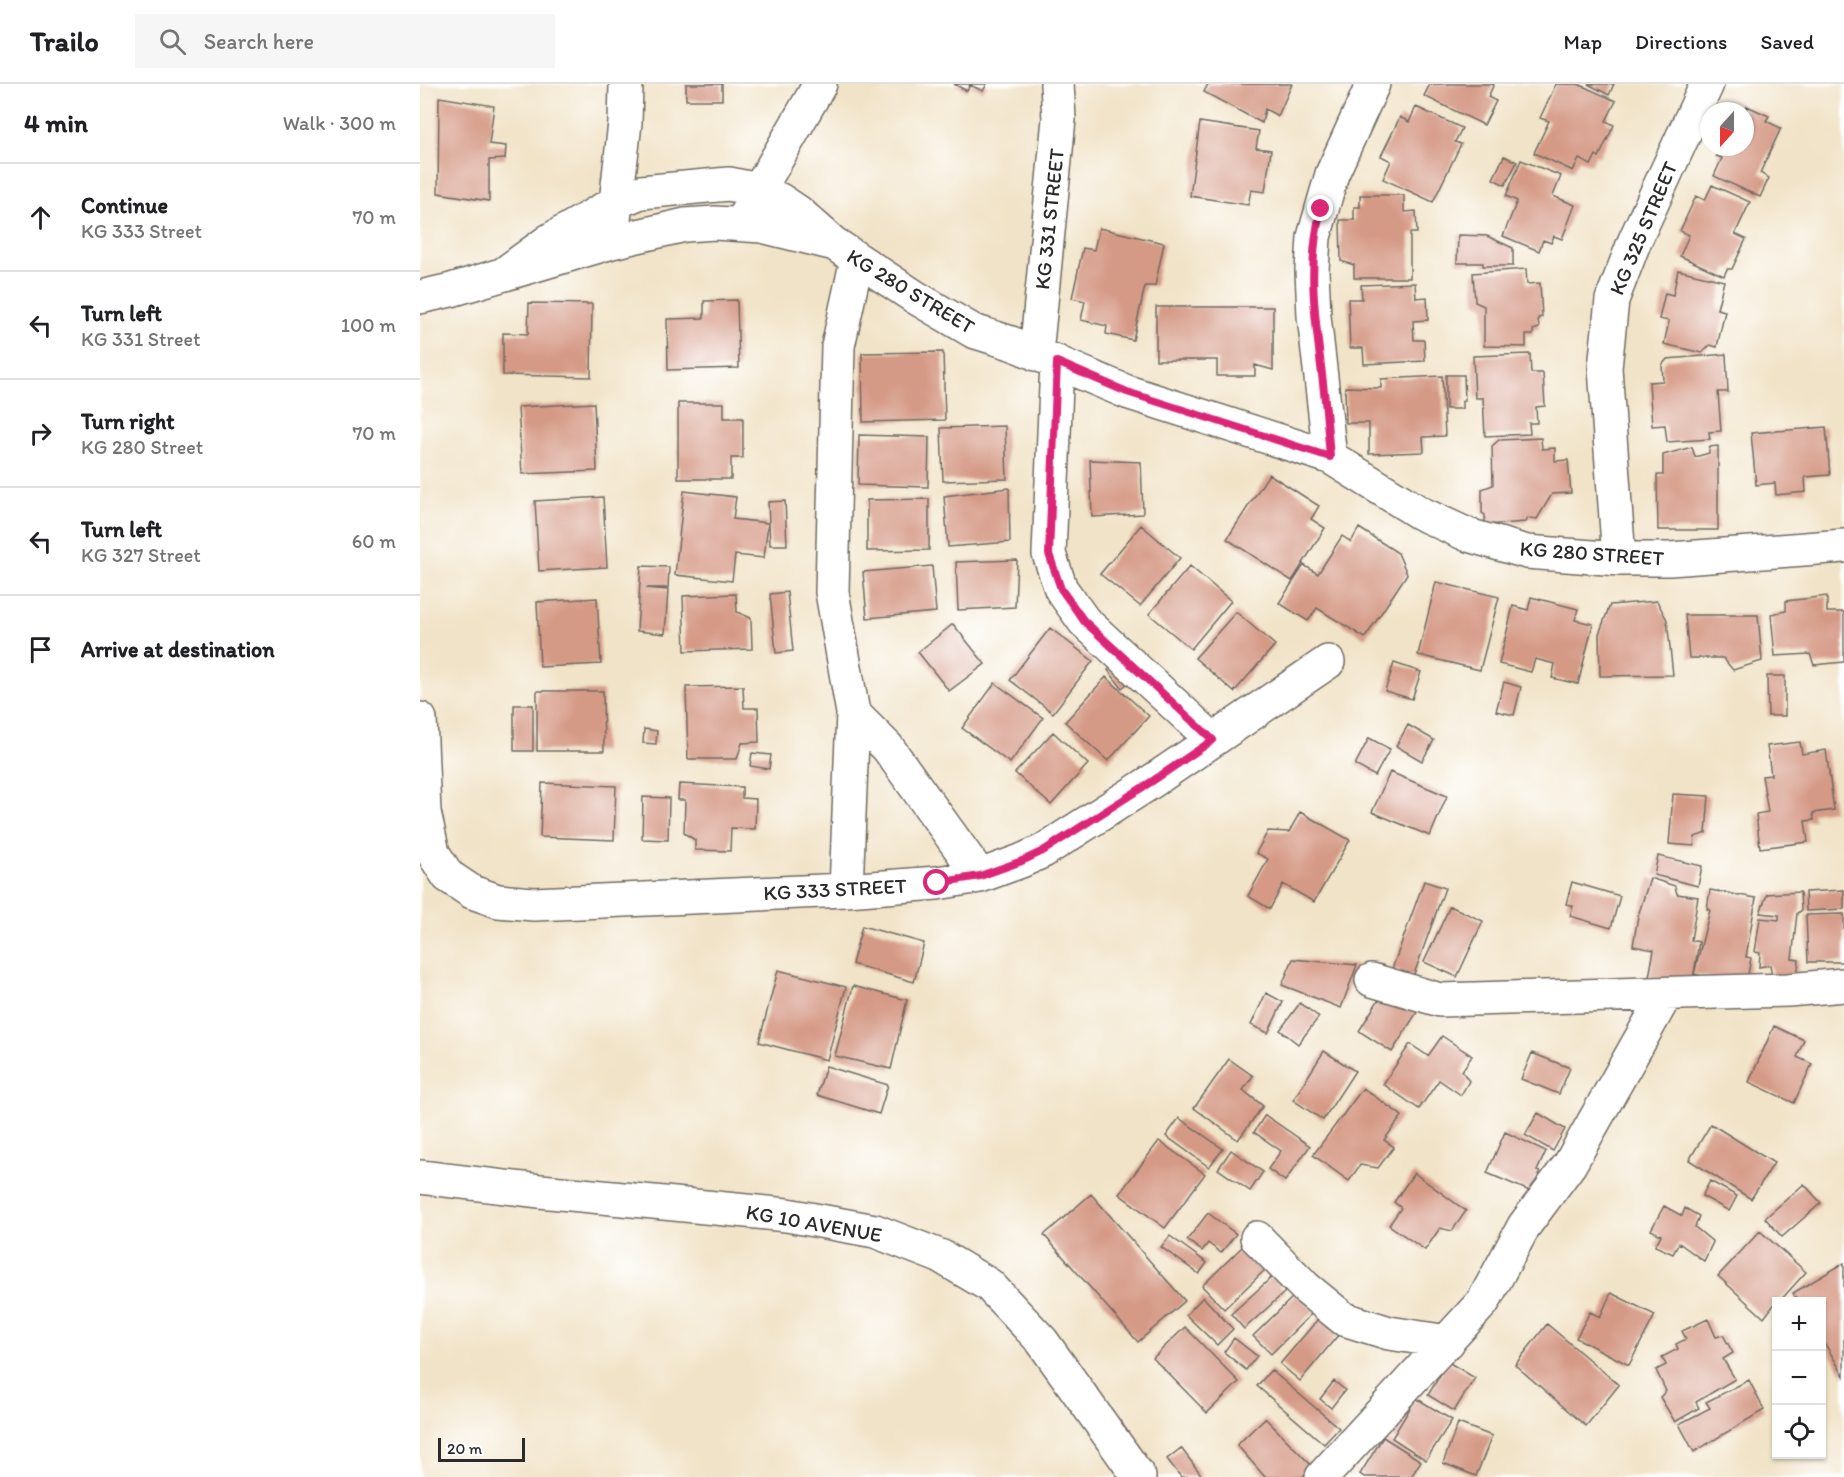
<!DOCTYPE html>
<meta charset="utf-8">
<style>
body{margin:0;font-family:Itim,sans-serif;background:#f6f6f6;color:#202124}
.controls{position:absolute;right:18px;bottom:18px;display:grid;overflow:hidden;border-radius:0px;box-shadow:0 2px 4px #0004}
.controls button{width:54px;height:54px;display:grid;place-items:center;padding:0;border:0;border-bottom:2px solid #e0e0e0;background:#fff;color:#202124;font:30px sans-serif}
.compass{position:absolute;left:1280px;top:18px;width:54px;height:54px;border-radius:50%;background:#fff;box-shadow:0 2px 4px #0004;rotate:201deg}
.scale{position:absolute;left:18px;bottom:15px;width:87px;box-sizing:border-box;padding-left:6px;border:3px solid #2b2b2b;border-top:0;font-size:16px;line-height:21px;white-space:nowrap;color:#2b2b2b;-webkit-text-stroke:4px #fff;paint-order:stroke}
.stop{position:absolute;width:18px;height:18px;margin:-14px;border:4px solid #db2777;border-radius:50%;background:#fff}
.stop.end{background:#db2777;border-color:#fff;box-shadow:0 2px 6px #0008}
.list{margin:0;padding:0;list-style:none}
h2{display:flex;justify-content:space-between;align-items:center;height:78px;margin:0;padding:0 24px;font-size:26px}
h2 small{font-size:20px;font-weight:400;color:#757577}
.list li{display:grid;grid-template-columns:39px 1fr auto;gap:18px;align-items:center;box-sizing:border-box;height:108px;padding:0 24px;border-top:2px solid #e0e0e0}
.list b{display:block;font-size:22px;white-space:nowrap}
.list p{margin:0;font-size:20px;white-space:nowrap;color:#757577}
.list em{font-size:20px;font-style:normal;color:#757577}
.icon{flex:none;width:33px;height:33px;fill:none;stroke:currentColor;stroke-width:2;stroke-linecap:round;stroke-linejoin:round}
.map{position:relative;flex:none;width:1424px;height:1393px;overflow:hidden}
header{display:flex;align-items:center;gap:36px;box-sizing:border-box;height:84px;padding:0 30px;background:#fff;border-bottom:2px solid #e0e0e0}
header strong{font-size:28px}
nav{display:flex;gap:33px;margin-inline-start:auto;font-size:21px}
.search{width:420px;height:54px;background:#f6f6f6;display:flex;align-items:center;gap:15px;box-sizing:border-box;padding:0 21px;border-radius:0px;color:#757577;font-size:22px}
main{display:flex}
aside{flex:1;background:#fff}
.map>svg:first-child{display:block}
</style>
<header>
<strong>Trailo</strong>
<div class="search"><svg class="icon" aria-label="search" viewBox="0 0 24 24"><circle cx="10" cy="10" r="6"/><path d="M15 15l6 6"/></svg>Search here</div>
<nav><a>Map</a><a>Directions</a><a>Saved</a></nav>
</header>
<main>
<aside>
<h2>4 min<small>Walk · 300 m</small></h2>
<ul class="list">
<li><svg class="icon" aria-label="ahead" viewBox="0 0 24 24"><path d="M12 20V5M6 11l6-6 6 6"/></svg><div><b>Continue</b><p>KG 333 Street</p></div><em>70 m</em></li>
<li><svg class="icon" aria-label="left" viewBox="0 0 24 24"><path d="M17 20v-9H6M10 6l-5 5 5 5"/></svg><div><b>Turn left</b><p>KG 331 Street</p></div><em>100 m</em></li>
<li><svg class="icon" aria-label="right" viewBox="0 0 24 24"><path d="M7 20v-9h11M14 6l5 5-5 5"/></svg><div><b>Turn right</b><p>KG 280 Street</p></div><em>70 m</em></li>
<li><svg class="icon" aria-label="left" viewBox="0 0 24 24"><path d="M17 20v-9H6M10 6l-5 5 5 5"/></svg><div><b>Turn left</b><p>KG 327 Street</p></div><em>60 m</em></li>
<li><svg class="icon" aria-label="arrive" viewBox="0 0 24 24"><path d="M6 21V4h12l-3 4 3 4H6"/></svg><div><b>Arrive at destination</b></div></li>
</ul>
</aside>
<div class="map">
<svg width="1424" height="1393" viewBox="0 0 1424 1393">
<rect width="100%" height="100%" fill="#fff"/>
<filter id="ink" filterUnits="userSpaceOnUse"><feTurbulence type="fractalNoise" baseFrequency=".0167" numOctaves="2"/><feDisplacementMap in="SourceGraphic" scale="12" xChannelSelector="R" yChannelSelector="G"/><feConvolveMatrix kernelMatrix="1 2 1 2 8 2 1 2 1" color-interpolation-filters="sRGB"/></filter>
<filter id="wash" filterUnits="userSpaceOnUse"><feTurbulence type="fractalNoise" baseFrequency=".008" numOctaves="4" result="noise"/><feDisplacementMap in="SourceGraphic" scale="24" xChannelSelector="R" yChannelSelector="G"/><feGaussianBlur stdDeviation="1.35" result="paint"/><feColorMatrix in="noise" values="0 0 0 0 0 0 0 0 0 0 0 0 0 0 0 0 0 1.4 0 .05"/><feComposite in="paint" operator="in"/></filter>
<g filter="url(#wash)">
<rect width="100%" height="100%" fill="#f1e3c7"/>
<g id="blocks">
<path fill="#d59a86" d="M266 0H302V16H266Z
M534 0H567L563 7 550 1 547 7Z
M788 0H872L858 32 845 25 842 39 784 8Z
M1010 0H1074L1068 13 1076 17 1064 41 1004 12Z
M1136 0H1158L1196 17 1186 37 1194 41 1179 73 1176 71 1171 81 1159 75 1153 87 1114 69 1129 37 1120 34Z
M1168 0H1194L1189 11Z
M19 13 74 22 69 60 86 62 85 75 69 76V117L18 109Z
M1327 22 1349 32 1346 37 1361 44 1340 89 1349 94 1340 113 1294 92 1302 74 1296 72 1302 63H1325V27Z
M996 23 1042 44 1035 58 1041 60 1013 118 963 95 971 77 961 72 980 33 989 38Z
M780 38 839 47 836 64 851 66 845 108 831 106 828 121 770 112Z
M1084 72 1097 78 1085 101 1073 95Z
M1101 76 1141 92 1133 112 1155 121 1142 155 1134 152 1131 159 1123 156 1119 167 1083 152 1097 117 1086 112Z
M1292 101 1330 118 1315 150 1326 155 1312 185H1307L1304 192 1260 172 1269 151 1260 147 1276 112 1285 116Z
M940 111H984V128L996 127 997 149H990V194H934V181L921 177 920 136H934V123H940Z
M679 144 744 159 735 202H725L713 256 686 250 687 242 661 236 665 217 652 214 663 164 674 166Z
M1038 151 1067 152 1093 164V182H1063V179H1037Z
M1106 185 1107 200 1120 199 1122 233 1118 234 1119 244 1113 246V251H1106V263L1064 262V222L1055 218 1053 189Z
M1258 186 1304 197 1297 225 1305 227 1297 263 1290 261 1282 269 1244 260 1249 237 1239 235 1245 209 1253 211Z
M995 199 996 214 1007 213 1008 236 993 237 994 256H1004L1005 277 944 280 943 264H930L928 215H942L941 201Z
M317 216 319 284 248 286 247 235 284 234V217Z
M109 219 172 220 171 293 83 291V249L108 250Z
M736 223H853V286L835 281V292H797V276H736Z
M523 268 525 336 443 338 442 269Z
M1110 270 1111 289H1123L1125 322 1116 323 1117 339H1109L1110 350 1065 352 1063 314H1055L1053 272Z
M1306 270 1308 308H1298L1301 347 1289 348 1290 355 1247 358 1245 341 1232 342 1229 298 1243 297 1242 281 1247 275Z
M1026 291H1044L1045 317H1042V325H1026Z
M1022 292 1025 352 1003 353 1004 368 949 370V339H926L925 303 961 304V295Z
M174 319 177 387 102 390 98 323Z
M258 319H304V334H323V374H311V395H258Z
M585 342 587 395 523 397 521 344Z
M1406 343 1410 391 1385 393 1386 408 1356 411 1355 399 1336 401 1331 349Z
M439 351 509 353 508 403 438 401Z
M1121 354 1122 365 1135 364V377L1148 376 1151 409 1132 410 1117 435 1108 434 1106 438 1065 441V431L1062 429V405L1073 401 1072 362 1079 356Z
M1298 362V446H1238L1237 391H1243V371L1272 363 1275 373 1289 369V363Z
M670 376 721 378 723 430 672 433Z
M849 390 899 422 891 435 905 444 872 497 807 455Z
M589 404 590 458 528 463 524 412Z
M264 407 316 413 313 435 348 439 344 474 315 471 312 497 255 491Z
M183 413 187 483 119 487 115 417Z
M509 415V466L447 467V416Z
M365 417 367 461H350L348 418Z
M721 441 760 474 720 522 680 490Z
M939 444 978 469 987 490 945 554 897 524 888 537 859 519 884 481 898 490 922 452 931 458Z
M597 476 595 523 538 526 536 478Z
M221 482 249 483 248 504H226L248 506 245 550 217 547Z
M512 482 516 528 447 534 443 488Z
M770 482 811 517 771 565 729 530Z
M1016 498 1079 513 1060 586 998 571Z
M367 508 373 567 356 569 350 510Z
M316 510 317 528 331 534 332 565 265 567 263 512Z
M1407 512V528H1424V578L1394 581 1390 570 1355 572 1351 530 1366 527V517Z
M1111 513 1158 525 1155 536 1173 540 1158 600 1132 594 1135 580 1115 575 1111 588 1079 580 1093 522 1108 526Z
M177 514 181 580 120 583 117 518Z
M1237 517 1247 536 1253 591 1180 592 1179 550 1190 521Z
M816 528 855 561 814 608 775 574Z
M1265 531H1338L1342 577 1313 586 1303 574H1269Z
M533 540 565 580 529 607 498 568Z
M630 544 673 577 633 629 590 596Z
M700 576 715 593 702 604 688 586Z
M974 579 1001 588 992 615 965 607Z
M1347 592H1365V632H1348Z
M686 593 729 632 688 677 645 638Z
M1084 598 1101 603 1094 631 1076 627Z
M575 599 623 634 590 679 542 644Z
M323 602 324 624H338L339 658 322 659 317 675H268L266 603Z
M117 607H183L184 667H117Z
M94 621H113V667H94Z
M988 641 1014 656 1002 677 976 662Z
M224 645 237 647 236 660 223 659Z
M633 648 668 680 631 721 595 689Z
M949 654 970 665 955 692 935 681Z
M1380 658 1382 670 1406 666 1414 726 1393 729 1394 736 1385 737 1388 758 1340 764 1336 730 1348 728 1342 692 1351 691 1347 662Z
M332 669 351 671 349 685 330 682Z
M970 688 1027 712 1010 752 952 728Z
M122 699 196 702 194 756 120 753Z
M259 700 322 703V714L336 715 335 745 311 744 310 767 275 766V756L264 749 265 716H258Z
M1253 710 1289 712 1286 749 1275 753 1274 762 1249 760Z
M223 713 249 714 248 756 222 755Z
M880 728 930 756 894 818 863 800 850 825 828 812 848 775 836 769 848 747 869 748Z
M1238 772 1282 782 1278 802 1234 791Z
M1230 794 1255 802 1257 810 1278 813 1271 856 1279 858 1272 901 1229 893 1234 866 1213 862 1218 832Z
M1004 797 1025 804 993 893 972 885Z
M1152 798 1200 812 1191 844 1150 832 1153 822 1146 820Z
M1290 806 1336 814 1326 873 1331 874 1327 896 1317 901 1274 890 1290 826 1287 825Z
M1424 806V825L1386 827 1385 808Z
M1380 808 1381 827 1377 829 1372 875 1379 876 1377 893 1353 897 1350 881 1339 883 1340 869 1335 868 1340 834 1359 836V831L1340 829 1347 810Z
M1030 822 1063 837 1037 893 1004 878Z
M1424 830V878H1388L1386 831Z
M442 842 504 859 494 898 432 880Z
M873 875 937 881 921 924 862 901Z
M358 886 426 903 407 976 339 958Z
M433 902 487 916 471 985 415 972Z
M964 907 1002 920 972 968 939 947Z
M846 909 863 918 848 949 831 941Z
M880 919 899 933 878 960 860 946Z
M1354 942 1384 956 1377 973 1392 980 1374 1019 1329 998Z
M1022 952 1052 972 1042 987 1049 997 1041 1011 1019 996 999 1025 963 1000 990 960 1008 972Z
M904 967 935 987 903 1036 873 1016Z
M1112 969 1150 984 1139 1010 1101 995Z
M809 975 833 992 823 1006 843 1022 818 1056 774 1024Z
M406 982 468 1001 459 1030 397 1011Z
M943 1004 982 1032 964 1056 974 1063 958 1084 940 1081 929 1097 893 1071Z
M1118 1029 1145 1045 1133 1067 1105 1051Z
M845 1031 890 1062 865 1097 848 1085 861 1067 834 1048Z
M759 1034 803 1065 789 1083 746 1052Z
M1291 1040 1354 1079 1331 1115 1269 1076Z
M1085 1048 1126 1067 1117 1087 1120 1088 1112 1108 1067 1089Z
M739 1057 785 1090 745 1144 699 1110Z
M811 1066 843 1088 830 1107 798 1085Z
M994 1089 1046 1127 1032 1147 1020 1144 1005 1166 969 1141 981 1124 974 1118Z
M1290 1097 1317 1112 1309 1127 1282 1112Z
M1384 1100 1401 1119 1362 1153 1345 1134Z
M671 1110 765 1217 718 1258 624 1151Z
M1244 1122 1262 1132 1265 1124 1279 1132 1275 1143 1293 1158 1284 1177 1259 1159 1253 1170 1235 1162 1241 1151 1231 1146Z
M788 1129 816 1150 801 1169 788 1159 782 1167 767 1156Z
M1340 1147 1386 1188 1359 1218H1356L1344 1234 1298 1192Z
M750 1152 787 1179 779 1190 741 1163Z
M824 1161 847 1184 804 1225 782 1202Z
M1424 1179V1292L1402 1255V1218H1378L1373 1209Z
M852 1193 865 1208 824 1245 811 1230Z
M877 1209 894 1227 851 1270 833 1252Z
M1191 1209 1235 1231 1209 1281 1156 1254 1170 1228 1180 1233Z
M783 1213 813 1245 797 1261 766 1231Z
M904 1228 924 1244 880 1297 860 1280Z
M1288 1235 1296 1253 1303 1251 1313 1269 1303 1275 1315 1295 1276 1318 1279 1324 1255 1338 1240 1313 1246 1307 1236 1286 1246 1281 1242 1273 1258 1265 1256 1260 1266 1255 1262 1247Z
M1127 1240 1199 1301 1166 1342 1095 1281Z
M765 1243 819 1298 787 1329 733 1274Z
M814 1254 837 1272 826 1286 804 1268Z
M1028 1278 1055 1294 1034 1327 1008 1311Z
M851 1286 919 1344 904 1360 837 1302Z
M1329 1296 1344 1326 1274 1368 1259 1340 1290 1324 1286 1318Z
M914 1297 925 1306 911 1324 900 1315Z
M996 1314 1032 1336 1006 1376 972 1354Z
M845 1334 893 1383 882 1393H845L817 1361Z
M1038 1339 1072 1352 1056 1392 1023 1379Z
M963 1353 1001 1377 991 1393H944L940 1390Z
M761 1364 783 1393H761L747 1375Z"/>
</g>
</g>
<g filter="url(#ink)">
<use href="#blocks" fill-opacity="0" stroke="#706b62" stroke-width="1.5"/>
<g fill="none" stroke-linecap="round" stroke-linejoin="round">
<defs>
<path id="minor" d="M328 125 400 0
M194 136 205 39 206 0
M85 189 130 156 196 118 221 108 309 100 338 106 360 116 378 128 413 159 495 213 553 247 591 259 707 308 910 373 1000 429 1048 451 1107 468 1199 475H1250L1424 462
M0 213 31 206 192 158 265 141 295 139 342 142 411 159
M616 270 639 35 637 0
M637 278 629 470 641 505 664 537 793 656
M910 373 894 232 892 186 894 153 912 90 953 0
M1199 475 1185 284 1192 216 1215 156 1287 0
M433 629 468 664 560 792
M0 635 4 728 13 769 28 792 52 808 78 817 114 820 426 806 517 799 560 792 601 777 623 767 734 696 908 578
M426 806 433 629 412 508 418 262 437 175
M952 896 1020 916 1368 906 1424 901
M0 1093 120 1107 367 1131 455 1147 522 1173 569 1201 622 1257 719 1393
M837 1154 886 1204 924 1235 969 1249 1028 1258
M902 1393 1063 1218 1104 1142 1150 1080 1246 910"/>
</defs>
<use href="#minor" stroke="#706b62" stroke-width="36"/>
<use href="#minor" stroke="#fff" stroke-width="33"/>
</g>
</g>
<g fill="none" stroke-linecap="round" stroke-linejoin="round" filter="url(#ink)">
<path stroke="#db2777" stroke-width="8" d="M517 799 560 792 602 777 623 767 734 696 793 656 664 537 641 505 629 470 637 278 707 308 910 373C908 348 906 324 903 299 896 238 886 185 901 125"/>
</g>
<g text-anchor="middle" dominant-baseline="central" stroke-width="4.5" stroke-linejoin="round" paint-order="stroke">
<g font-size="21" fill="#2b2b2b" stroke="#fff">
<text transform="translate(629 135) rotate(-84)">KG 331 STREET</text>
<text transform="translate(1223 144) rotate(-67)">KG 325 STREET</text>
<text transform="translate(491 207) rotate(31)">KG 280 STREET</text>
<text transform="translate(1172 469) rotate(4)">KG 280 STREET</text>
<text transform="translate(415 805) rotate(-3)">KG 333 STREET</text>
<text transform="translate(394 1139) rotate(10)">KG 10 AVENUE</text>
</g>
</g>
</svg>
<div class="controls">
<button>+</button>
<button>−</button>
<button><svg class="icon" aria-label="locate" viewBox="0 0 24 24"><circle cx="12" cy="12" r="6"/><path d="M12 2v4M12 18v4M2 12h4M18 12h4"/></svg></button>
</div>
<svg class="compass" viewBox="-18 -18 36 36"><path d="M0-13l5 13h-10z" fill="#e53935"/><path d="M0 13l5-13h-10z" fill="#757577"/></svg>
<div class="scale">20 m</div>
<div class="stop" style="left:517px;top:799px"></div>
<div class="stop end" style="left:901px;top:125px"></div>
</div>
</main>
